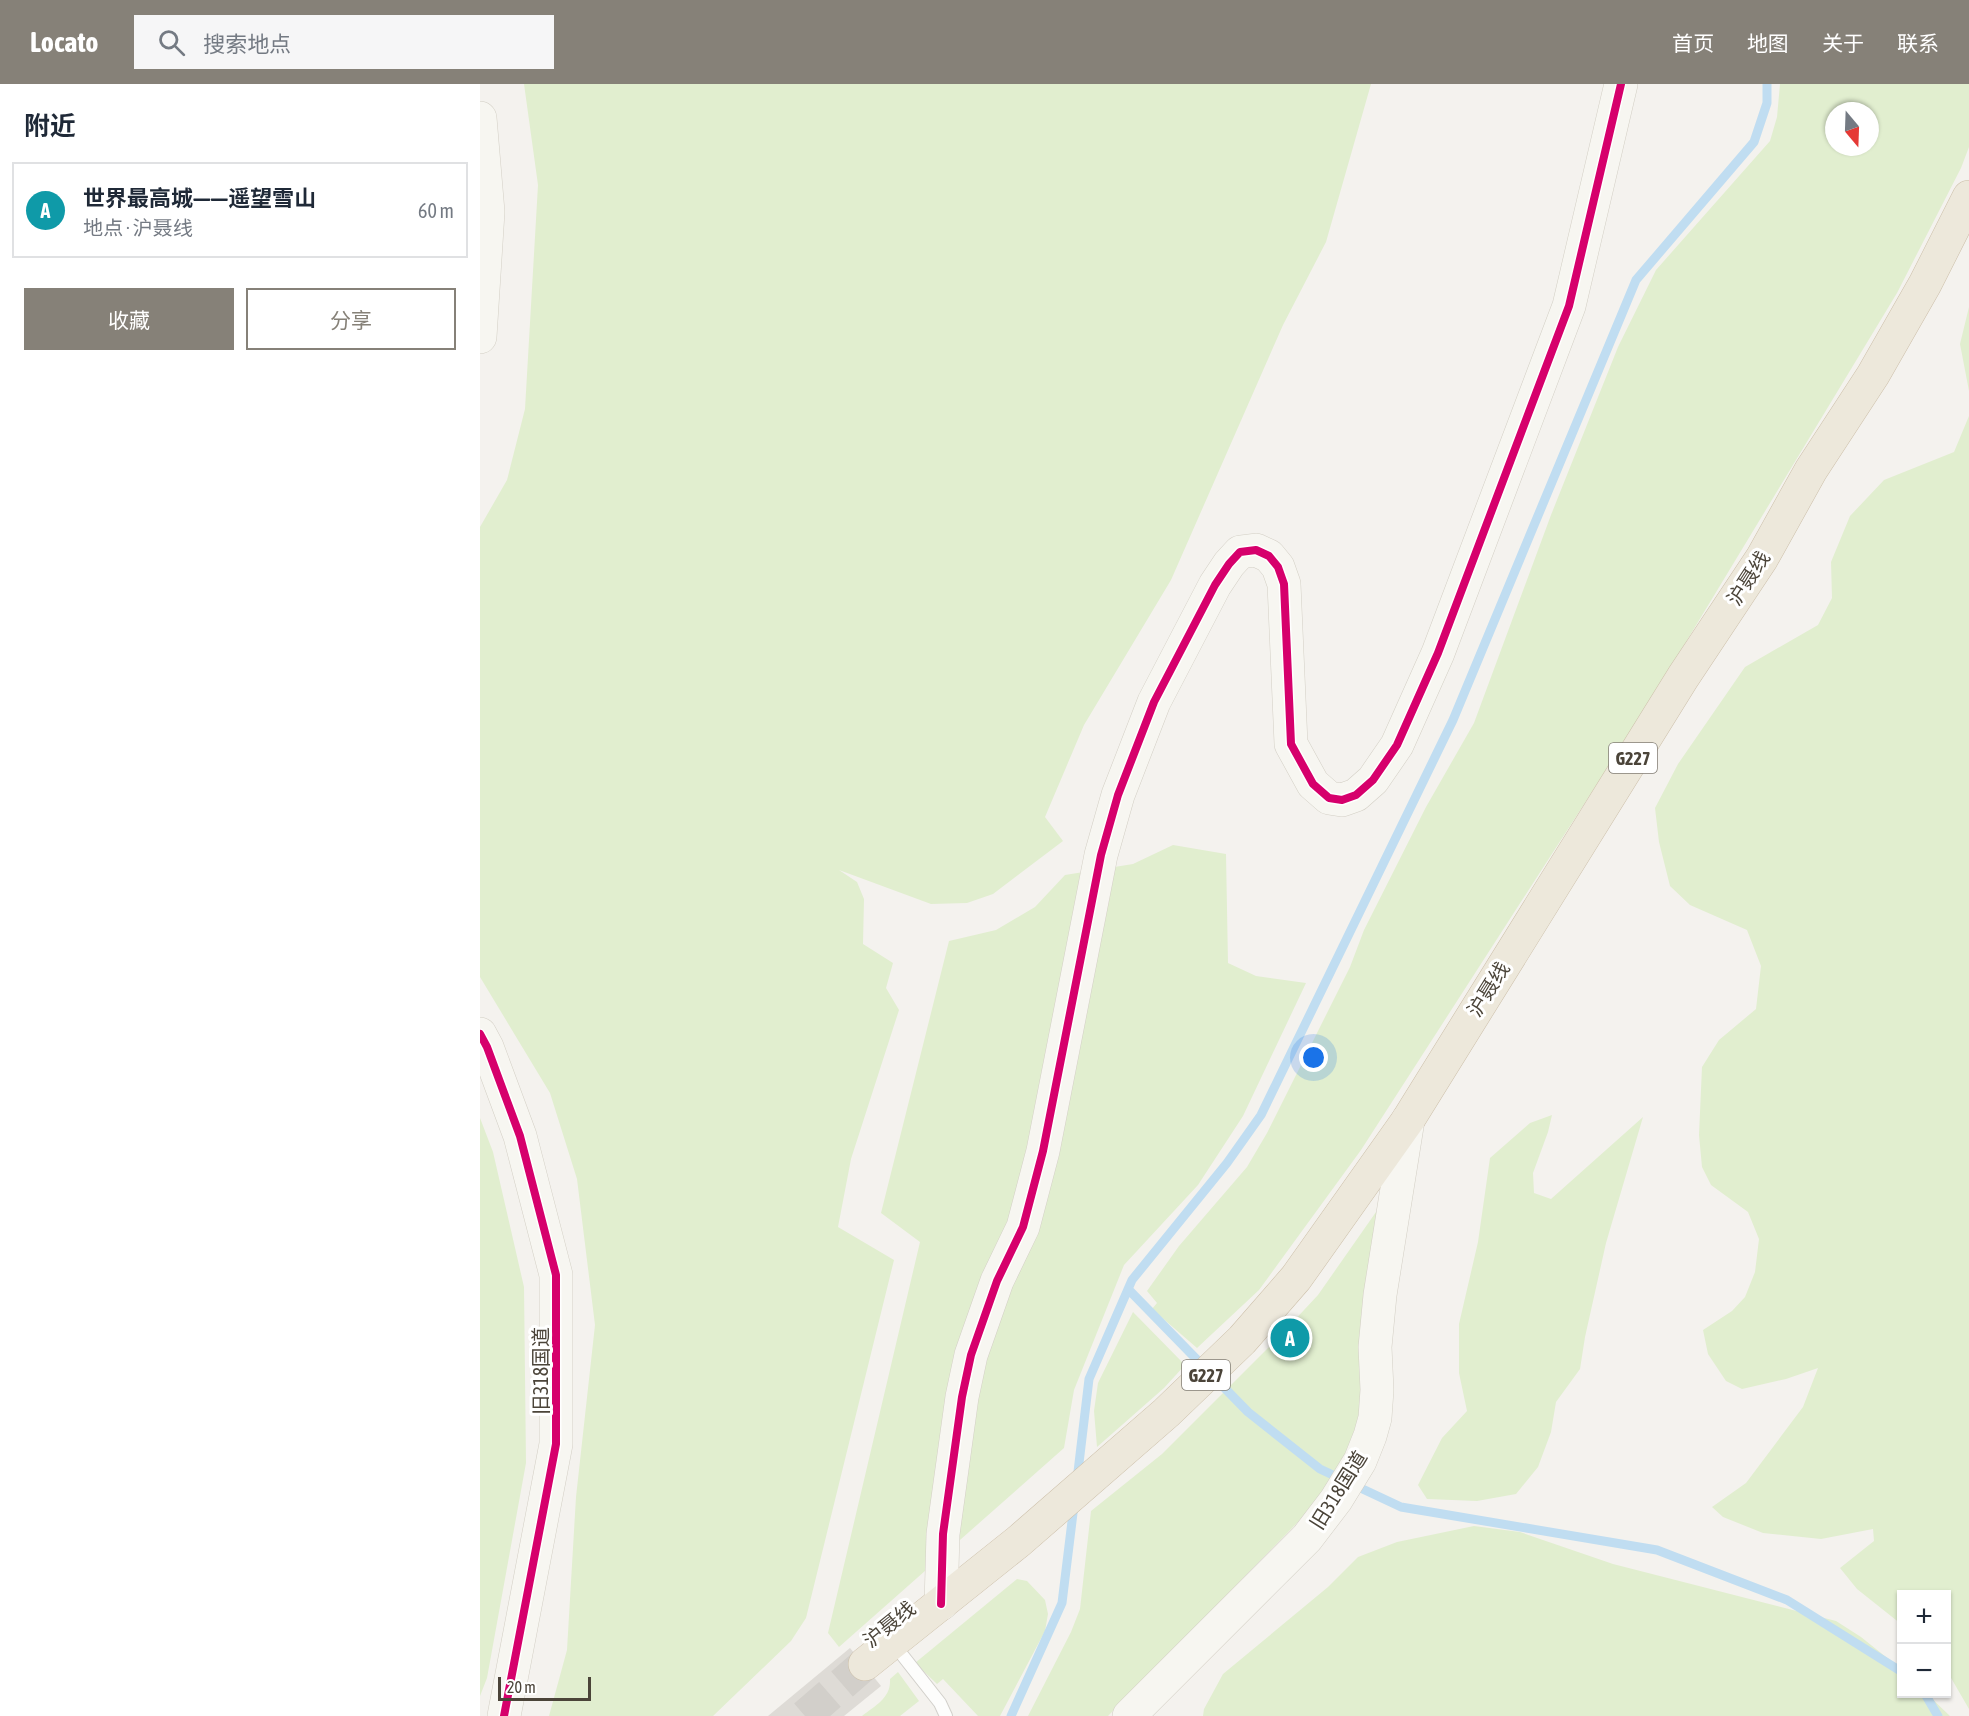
<!DOCTYPE html>
<html lang="zh">
<meta charset="utf-8">
<style>
body{margin:0;font-family:"Asap Condensed","Noto Sans SC",sans-serif;background:#f6f6f7;color:#1f2937}
.controls{position:absolute;right:18px;bottom:18px;display:grid;overflow:hidden;border-radius:0px;box-shadow:0 2px 4px #0004}
.controls button{width:54px;height:54px;display:grid;place-items:center;padding:0;border:0;border-bottom:2px solid #e0e1e3;background:#fff;color:#1f2937;font:30px sans-serif}
.compass{position:absolute;left:1345px;top:18px;width:54px;height:54px;border-radius:50%;background:#fff;box-shadow:0 2px 4px #0004;rotate:161deg}
.scale{position:absolute;left:18px;bottom:15px;width:93px;box-sizing:border-box;padding-left:6px;border:3px solid #4b4439;border-top:0;font-size:16px;line-height:21px;white-space:nowrap;color:#4b4439;-webkit-text-stroke:4px #fff;paint-order:stroke}
.you{position:absolute;left:834px;top:974px;width:21px;height:21px;margin:-15px;border:4px solid #fff;border-radius:50%;background:#1a73e8;box-shadow:0 0 0 9px #1a73e833}
.badge{display:grid;place-items:center;width:39px;height:39px;border-radius:50%;background:#868178;color:#fff;font-size:20px;font-weight:700}
.pin{position:absolute;translate:-50% -50%;border:3px solid #fff;box-shadow:0 2px 6px #0006}
.list{margin:0;padding:0;list-style:none}
h2{display:flex;justify-content:space-between;align-items:center;height:78px;margin:0;padding:0 24px;font-size:26px}
h2 small{font-size:20px;font-weight:400;color:#747a83}
.list li{display:grid;grid-template-columns:39px 1fr auto;gap:18px;align-items:center;box-sizing:border-box;height:96px;margin:0 12px 12px;padding:0 12px;border:2px solid #e0e1e3;border-radius:0px}
.list b{display:block;font-size:22px;white-space:nowrap}
.list p{margin:0;font-size:20px;white-space:nowrap;color:#747a83}
.list em{font-size:20px;font-style:normal;color:#747a83}
.actions{display:flex;gap:12px;padding:18px 24px}
.actions a{flex:1;padding:14px 0;border:2px solid #868178;border-radius:0px;text-align:center;font-size:21px;color:#868178}
.actions .main{background:#868178;color:#fff}
.icon{flex:none;width:33px;height:33px;fill:none;stroke:currentColor;stroke-width:2;stroke-linecap:round;stroke-linejoin:round}
.map{position:relative;flex:none;width:1489px;height:1632px;overflow:hidden}
header{display:flex;align-items:center;gap:36px;box-sizing:border-box;height:84px;padding:0 30px;background:#868178;color:#fff}
header strong{font-size:28px}
nav{display:flex;gap:33px;margin-inline-start:auto;font-size:21px}
.search{width:420px;height:54px;background:#f6f6f7;display:flex;align-items:center;gap:15px;box-sizing:border-box;padding:0 21px;border-radius:0px;color:#747a83;font-size:22px}
main{display:flex}
aside{flex:1;background:#fff}
.map>svg:first-child{display:block}
</style>
<header>
<strong>Locato</strong>
<div class="search"><svg class="icon" aria-label="search" viewBox="0 0 24 24"><circle cx="10" cy="10" r="6"/><path d="M15 15l6 6"/></svg>搜索地点</div>
<nav><a>首页</a><a>地图</a><a>关于</a><a>联系</a></nav>
</header>
<main>
<aside>
<h2>附近<small></small></h2>
<ul class="list">
<li><span class="badge" style="background:#0f9aa8">A</span><div><b>世界最高城——遥望雪山</b><p>地点 · 沪聂线</p></div><em>60 m</em></li>
</ul>
<div class="actions"><a class="main">收藏</a><a>分享</a></div>
</aside>
<div class="map">
<svg width="1489" height="1632" viewBox="0 0 1489 1632">
<rect width="100%" height="100%" fill="#f4f2ee"/>
<path fill="#e1eecf" fill-rule="evenodd" d="M44 0H891L846 158 803 241 691 496 604 641 565 733 583 757 513 810 487 819 451 820 359 786 377 798 384 815 383 860 413 879 406 904 419 926 371 1075 358 1143 414 1176 326 1534 311 1557 233 1632H69L87 1566 96 1413 115 1241 97 1095 70 1009 0 893V443L27 396 45 325 58 101Z
M1300 0H1489V63L1481 84 1417 209 1166 624 881 1066 779 1206 717 1264 672 1225 677 1219 667 1207 699 1162 767 1083 787 1049 870 883 884 846 946 723 994 639 1071 431 1138 263 1176 186 1290 57 1297 33ZM1354 27H1390V63H1354Z
M1489 223V307L1480 260Z
M1489 332V1625L1467 1587 1466 1510H1422L1421 1540 1377 1505 1360 1484 1394 1457 1393 1445 1341 1455 1283 1449 1243 1433 1232 1423 1266 1399 1323 1323 1338 1284 1306 1295 1262 1305 1246 1297 1228 1270 1223 1246 1252 1227 1265 1213 1275 1188 1279 1155 1268 1128 1231 1101 1222 1083 1219 1051 1222 983 1239 956 1276 925 1281 882 1267 846 1210 821 1190 802 1179 758 1175 724 1198 680 1265 583 1338 541 1352 514 1351 478 1370 432 1404 396 1474 368Z
M693 761 746 770 748 879 776 892 826 899 763 1032 718 1101 644 1181 594 1306 584 1364 359 1563 348 1549 440 1158 401 1129 469 857 516 846 555 823 585 791 653 780Z
M1072 1031 1068 1048 1053 1089 1054 1109 1071 1115 1163 1033 1126 1159 1105 1253 1100 1285 1076 1318 1071 1348 1058 1383 1036 1410 997 1417 947 1415 938 1401 962 1354 987 1327 979 1289V1240L998 1158 1010 1074 1050 1039Z
M0 1034 13 1068 44 1203 46 1379 7 1594 0 1612Z
M903 1118 882 1331 856 1392 818 1438 628 1632H548L591 1548 600 1525 611 1427 682 1370 796 1256 838 1211Z
M653 1228 705 1281 684 1304 617 1363 614 1327 618 1299Z
M994 1442 1040 1448 1133 1480 1356 1537 1381 1553 1421 1585 1422 1610H1447L1470 1632H723L724 1625 743 1590 848 1503 878 1473 917 1458Z
M537 1495 547 1497 565 1516 568 1530 565 1547 520 1632H498L463 1595 457 1600 435 1579Z
M418 1588 439 1617 420 1632H382C396 1621 411 1614 410 1595Z"/>
<g fill="none" stroke-linecap="round" stroke-linejoin="round">
<path stroke="#c0ddf1" stroke-width="9" d="M648 1205 768 1328 840 1385 921 1423 1177 1466 1307 1516 1422 1588
M597 1396 609 1295 652 1196 747 1079 781 1031 973 636 1156 196 1274 58 1287 19V0
M1445 1610 1458 1632
M531 1632 582 1519 594 1421"/>
</g>
<path fill="#dedbd6" d="M370 1564 401 1602 364 1632H288Z"/>
<g fill="none" stroke-linecap="round" stroke-linejoin="round">
<path stroke="#d2cfca" stroke-width="33" stroke-dasharray="33 16" stroke-linecap="butt" d="M325 1632 385 1580"/>
<defs>
<path id="lane" d="M412 1558 460 1619 466 1632"/>
<path id="secondary" d="M0 34 8 128 0 253
M0 950 7 963 40 1052 76 1191V1360L24 1632
M461 1520 463 1450 482 1313 491 1271 517 1197 543 1143 563 1067 621 771 638 711 674 618 735 501 749 480 760 468 776 466 789 472 798 483 804 500 811 660 833 700 849 714 862 716 876 711 893 696 917 661 958 569 1089 222 1141 0
M649 1632 827 1454 856 1416 880 1377 890 1352 895 1334 897 1306 895 1263 900 1211 928 1036"/>
<path id="highway" d="M385 1580 539 1457 686 1329 762 1256 816 1194 928 1036 1203 593 1282 474 1331 386 1393 291 1445 200 1489 113"/>
</defs>
<use href="#lane" stroke="#d2d0cb" stroke-width="14"/>
<use href="#secondary" stroke="#d3cfc5" stroke-width="34"/>
<use href="#highway" stroke="#ccbfa9" stroke-width="34"/>
<use href="#lane" stroke="#fdfdfc" stroke-width="12"/>
<use href="#secondary" stroke="#f7f6f1" stroke-width="33"/>
<use href="#highway" stroke="#ede8db" stroke-width="33"/>
<defs>
<path id="cycleway" d="M0 950 7 963 40 1052 76 1191V1360L24 1632
M461 1520 463 1450 482 1313 491 1271 517 1197 543 1143 563 1067 621 771 638 711 674 618 735 501 749 480 760 468 776 466 789 472 798 483 804 500 811 660 833 700 849 714 862 716 876 711 893 696 917 661 958 569 1089 222 1141 0"/>
</defs>
<use href="#cycleway" stroke="#fff" stroke-width="11"/>
<use href="#cycleway" stroke="#d6006c" stroke-width="8"/>
</g>
<g text-anchor="middle" dominant-baseline="central" stroke-width="6" stroke-linejoin="round" paint-order="stroke">
<g fill="#fff" stroke="#817c74" stroke-width="1.5">
<rect x="1129" y="659" width="48" height="30" rx="4.5"/>
<rect x="702" y="1276" width="48" height="30" rx="4.5"/>
</g>
<g font-size="18" font-weight="bold" fill="#4b4439">
<text x="1153" y="674">G227</text>
<text x="726" y="1291">G227</text>
</g>
<g font-size="20" fill="#4b4439" stroke="#fff">
<text transform="translate(1268 494) rotate(-57)">沪聂线</text>
<text transform="translate(1008 905) rotate(-58)">沪聂线</text>
<text transform="translate(60 1287) rotate(-90)">旧318国道</text>
<text transform="translate(858 1406) rotate(-58)">旧318国道</text>
<text transform="translate(409 1540) rotate(-39)">沪聂线</text>
</g>
</g>
</svg>
<div class="controls">
<button>+</button>
<button>−</button>
</div>
<svg class="compass" viewBox="-18 -18 36 36"><path d="M0-13l5 13h-10z" fill="#e53935"/><path d="M0 13l5-13h-10z" fill="#747a83"/></svg>
<div class="scale">20 m</div>
<div class="you"></div>
<div class="pin badge" style="left:810px;top:1254px;background:#0f9aa8">A</div>
</div>
</main>
